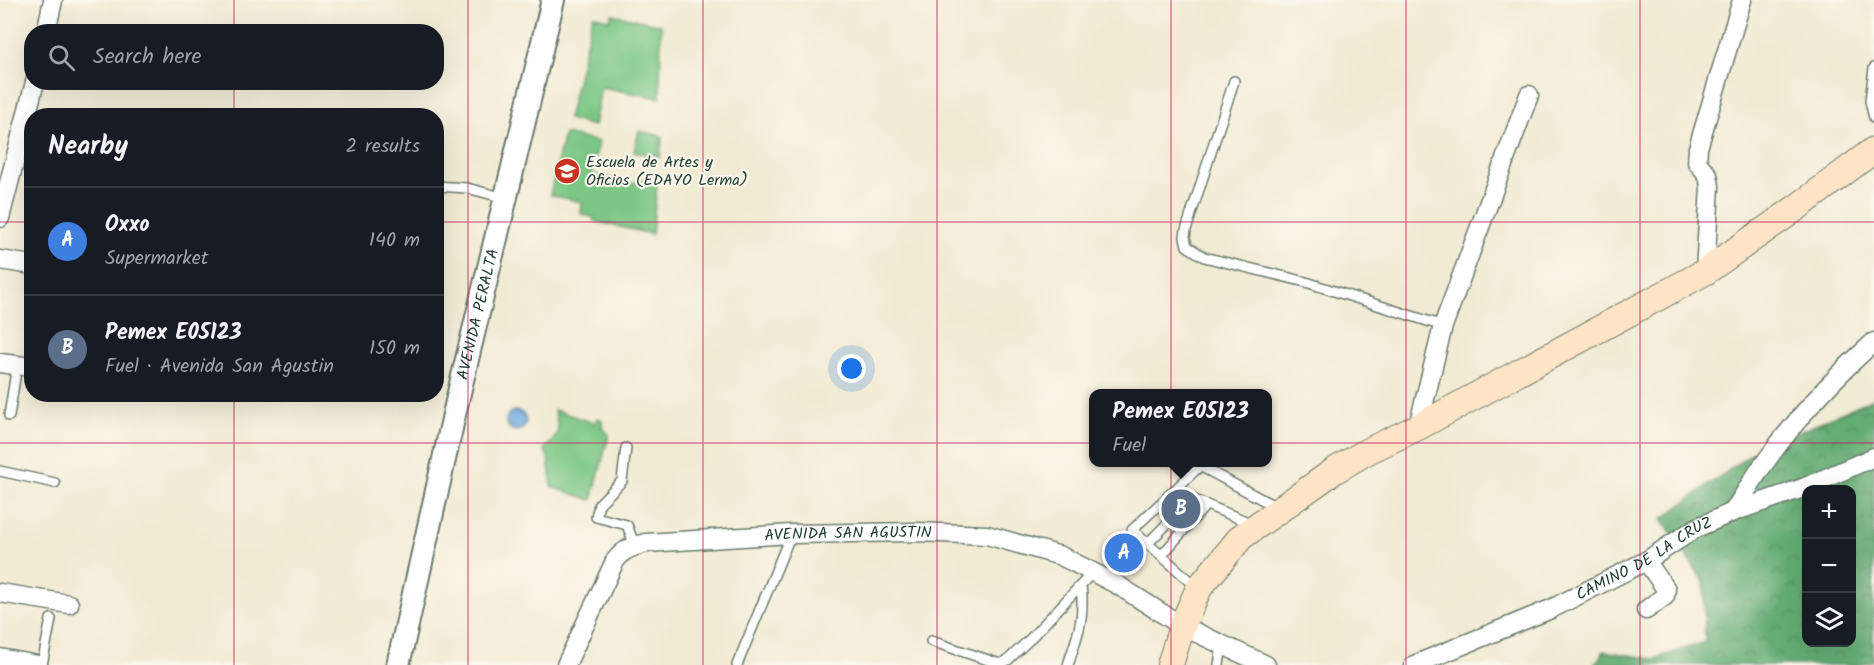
<!DOCTYPE html>
<meta charset="utf-8">
<style>
body{margin:0;font-family:Kalam,sans-serif;background:#20242c;color:#f1f3f6}
.controls{position:absolute;right:18px;bottom:18px;display:grid;overflow:hidden;border-radius:12px;box-shadow:0 6px 24px #0002}
.controls button{width:54px;height:54px;display:grid;place-items:center;padding:0;border:0;border-bottom:2px solid #363941;background:#171b24;color:#f1f3f6;font:30px sans-serif}
.you{position:absolute;left:852px;top:369px;width:21px;height:21px;margin:-15px;border:4px solid #fff;border-radius:50%;background:#1a73e8;box-shadow:0 0 0 9px #1a73e833}
.badge{display:grid;place-items:center;width:39px;height:39px;border-radius:50%;background:#8c9099;color:#fff;font-size:20px;font-weight:700}
.pin{position:absolute;translate:-50% -50%;border:3px solid #fff;box-shadow:0 2px 6px #0006}
.popup{position:absolute;left:1089px;top:389px;width:183px;height:78px;box-sizing:border-box;display:grid;place-content:center;border-radius:12px;background:#171b24;filter:drop-shadow(0 2px 4px #0005);font-size:20px;white-space:nowrap;color:#9ea1a6}
.popup b{font-size:22px;color:#f1f3f6}
.popup::after{content:'';position:absolute;left:50%;top:100%;margin-left:-12px;border:12px solid transparent;border-top-color:#171b24}
.list{margin:0;padding:0;list-style:none}
h2{display:flex;justify-content:space-between;align-items:center;height:78px;margin:0;padding:0 24px;font-size:26px}
h2 small{font-size:20px;font-weight:400;color:#9ea1a6}
.list li{display:grid;grid-template-columns:39px 1fr auto;gap:18px;align-items:center;box-sizing:border-box;height:108px;padding:0 24px;border-top:2px solid #363941}
.list b{display:block;font-size:22px;white-space:nowrap}
.list p{margin:0;font-size:20px;white-space:nowrap;color:#9ea1a6}
.list em{font-size:20px;font-style:normal;color:#9ea1a6}
.icon{flex:none;width:33px;height:33px;fill:none;stroke:currentColor;stroke-width:2;stroke-linecap:round;stroke-linejoin:round}
.map{position:relative;flex:none;width:1874px;height:665px;overflow:hidden}
.search{position:absolute;background:#171b24;box-shadow:0 6px 24px #0002;left:24px;top:24px;width:420px;height:66px;display:flex;align-items:center;gap:15px;box-sizing:border-box;padding:0 21px;border-radius:24px;color:#9ea1a6;font-size:22px}
.panel{position:absolute;background:#171b24;box-shadow:0 6px 24px #0002;left:24px;top:108px;width:420px;height:294px;border-radius:24px}
.map>svg:first-child{display:block}
</style>
<div class="map">
<svg width="1874" height="665" viewBox="0 0 1874 665">
<defs>
<pattern id="forest-crowns" width="20" height="18" patternUnits="userSpaceOnUse" patternTransform="scale(1.5)"><rect width="20" height="18" fill="#64ac73"/><path d="M2 6a3 3 0 1 1 6 0M12 15a3 3 0 1 1 6 0" fill="none" stroke="#528d5f"/></pattern>
<pattern id="water-waves" width="16" height="10" patternUnits="userSpaceOnUse" patternTransform="scale(1.5)"><rect width="16" height="10" fill="#6ca8dd"/><path d="M0 5q4-4 8 0t8 0" fill="none" stroke="#588ab4"/></pattern>
</defs>
<rect width="100%" height="100%" fill="#fbf7ec"/>
<filter id="ink" filterUnits="userSpaceOnUse"><feTurbulence type="fractalNoise" baseFrequency=".0167" numOctaves="2"/><feDisplacementMap in="SourceGraphic" scale="12" xChannelSelector="R" yChannelSelector="G"/><feConvolveMatrix kernelMatrix="1 2 1 2 8 2 1 2 1" color-interpolation-filters="sRGB"/></filter>
<filter id="wash" filterUnits="userSpaceOnUse"><feTurbulence type="fractalNoise" baseFrequency=".008" numOctaves="4" result="noise"/><feDisplacementMap in="SourceGraphic" scale="24" xChannelSelector="R" yChannelSelector="G"/><feGaussianBlur stdDeviation="1.35" result="paint"/><feColorMatrix in="noise" values="0 0 0 0 0 0 0 0 0 0 0 0 0 0 0 0 0 1.4 0 .05"/><feComposite in="paint" operator="in"/></filter>
<g filter="url(#wash)">
<rect width="100%" height="100%" fill="#f2ebd4"/>
<path fill="url(#forest-crowns)" stroke="#427454" stroke-width="1.5" fill-rule="evenodd" d="M1874 398 1873 661 1858 665H1594L1604 651 1654 659 1705 642 1704 582 1662 519 1751 454ZM1806 490H1852V642H1806Z"/>
<path fill="#7bc786" stroke="#4d825d" stroke-width="1.5" d="M612 14 661 25 660 98 601 87 594 126 568 119 593 15 610 20Z
M639 131 662 136 660 157 634 152Z
M564 134 599 142 591 174 635 184 637 179 657 184 652 234 594 221 593 217 581 214 582 202 550 195Z
M554 410 594 423 598 418 602 420V427L609 435 592 500 552 487 548 457 544 449C560 436 560 430 554 410Z"/>
<path fill="url(#water-waves)" stroke="#467288" stroke-width="1.5" d="M506 421a10 10 0 1 1 20 0a10 10 0 1 1-20 0Z"/>
</g>
<g filter="url(#ink)">
<g fill="none" stroke-linecap="round" stroke-linejoin="round">
<defs>
<path id="service" d="M1874 68 1870 101 1874 118
M1234 81 1186 230 1185 237 1187 246 1204 257 1306 282 1443 326
M436 186 467 188 505 198
M9 416 17 365
M626 448 622 481 599 504 596 517 627 525 635 546
M0 471 55 483
M1147 544 1192 499 1253 524
M1161 556 1206 505
M1197 587 1132 530 1200 466 1278 508
M931 641 1000 664 1008 660 1029 640 1093 572
M42 665 51 619
M737 665 791 534
M1068 665C1078 634 1085 618 1081 585
M1219 665 1222 646"/>
<g id="minor">
<path d="M46 32 53 0"/>
<path d="M0 218 35 82"/>
<path d="M0 260 32 265"/>
<path d="M1705 272 1710 186 1708 175 1697 162 1698 148 1742 0"/>
<path d="M0 363 32 367"/>
<path d="M1418 427 1443 326 1529 95"/>
<path d="M1733 512C1744 495 1754 477 1766 461 1797 418 1834 377 1874 342"/>
<path d="M0 593 69 604"/>
<path d="M1646 610 1665 596 1666 589 1646 561"/>
<path d="M0 658 38 665"/>
<path id="s1" d="M566 665 615 561C624 549 631 547 646 543L791 534 917 532 987 535 1061 556 1116 584 1182 626 1266 665"/>
<path id="s2" d="M1414 665 1551 609 1646 561 1696 528 1733 512 1803 488 1874 457"/>
</g>
<g id="tertiary">
<path id="s3" d="M398 665 458 397 553 0"/>
</g>
<path id="secondary" d="M1170 665 1182 626 1199 588 1241 537 1334 471 1366 452 1418 427 1705 272 1799 206 1874 150"/>
</defs>
<use href="#service" stroke="#697a6c" stroke-width="12"/>
<use href="#minor" stroke="#697a6c" stroke-width="21"/>
<use href="#tertiary" stroke="#697a6c" stroke-width="26"/>
<use href="#secondary" stroke="#697a6c" stroke-width="28"/>
<use href="#service" stroke="#fff" stroke-width="9"/>
<use href="#minor" stroke="#fff" stroke-width="18"/>
<use href="#tertiary" stroke="#fff" stroke-width="22"/>
<use href="#secondary" stroke="#ffe4c6" stroke-width="26"/>
</g>
</g>
<path fill="none" stroke="#c2185b" stroke-width="1.5" stroke-opacity="0.55" d="M234 0V32M468 0V665M703 0V665M937 0V665M1171 0V665M1406 0V665M1640 0V665M234 82V116M0 222H32M436 222H1874M234 394V665M0 443H1874"/>
<defs>
<symbol id="school-disc" viewBox="-11 -11 22 22"><circle r="9.5" fill="#c8321e" stroke="#fbf7ec"/><path d="M0-5L7-2L0 1L-7-2ZM-4 1L0 2.5L4 1V4Q0 6-4 4Z" fill="#fff"/></symbol>
</defs>
<g fill-rule="evenodd">
<use href="#school-disc" x="552" y="156" width="30" height="30"/>
</g>
<g text-anchor="middle" dominant-baseline="central" stroke-width="4.5" stroke-linejoin="round" paint-order="stroke">
<g font-size="16" fill="#1f3d34" stroke="#fbf7ec" text-anchor="start">
<text x="586" y="162">Escuela de Artes y<tspan x="586" dy="18">Oficios (EDAYO Lerma)</tspan></text>
</g>
<g font-size="16" fill="#1f3d34" stroke="#fbf7ec">
<text stroke="none"><textPath href="#s3" startOffset="360">AVENIDA PERALTA</textPath></text>
<text stroke="none"><textPath href="#s1" startOffset="354">AVENIDA SAN AGUSTIN</textPath></text>
<text stroke="none"><textPath href="#s2" startOffset="254">CAMINO DE LA CRUZ</textPath></text>
</g>
</g>
</svg>
<div class="controls">
<button>+</button>
<button>−</button>
<button><svg class="icon" aria-label="layers" viewBox="0 0 24 24"><path d="M12 4l9 5-9 5-9-5zM3 14l9 5 9-5"/></svg></button>
</div>
<div class="you"></div>
<div class="pin badge" style="left:1124px;top:553px;background:#3f7fe0">A</div>
<div class="pin badge" style="left:1181px;top:509px;background:#5c6f8a">B</div>
<div class="popup"><b>Pemex E05123</b>Fuel</div>
<div class="search"><svg class="icon" aria-label="search" viewBox="0 0 24 24"><circle cx="10" cy="10" r="6"/><path d="M15 15l6 6"/></svg>Search here</div>
<section class="panel">
<h2>Nearby<small>2 results</small></h2>
<ul class="list">
<li><span class="badge" style="background:#3f7fe0">A</span><div><b>Oxxo</b><p>Supermarket</p></div><em>140 m</em></li>
<li><span class="badge" style="background:#5c6f8a">B</span><div><b>Pemex E05123</b><p>Fuel · Avenida San Agustin</p></div><em>150 m</em></li>
</ul>
</section>
</div>
